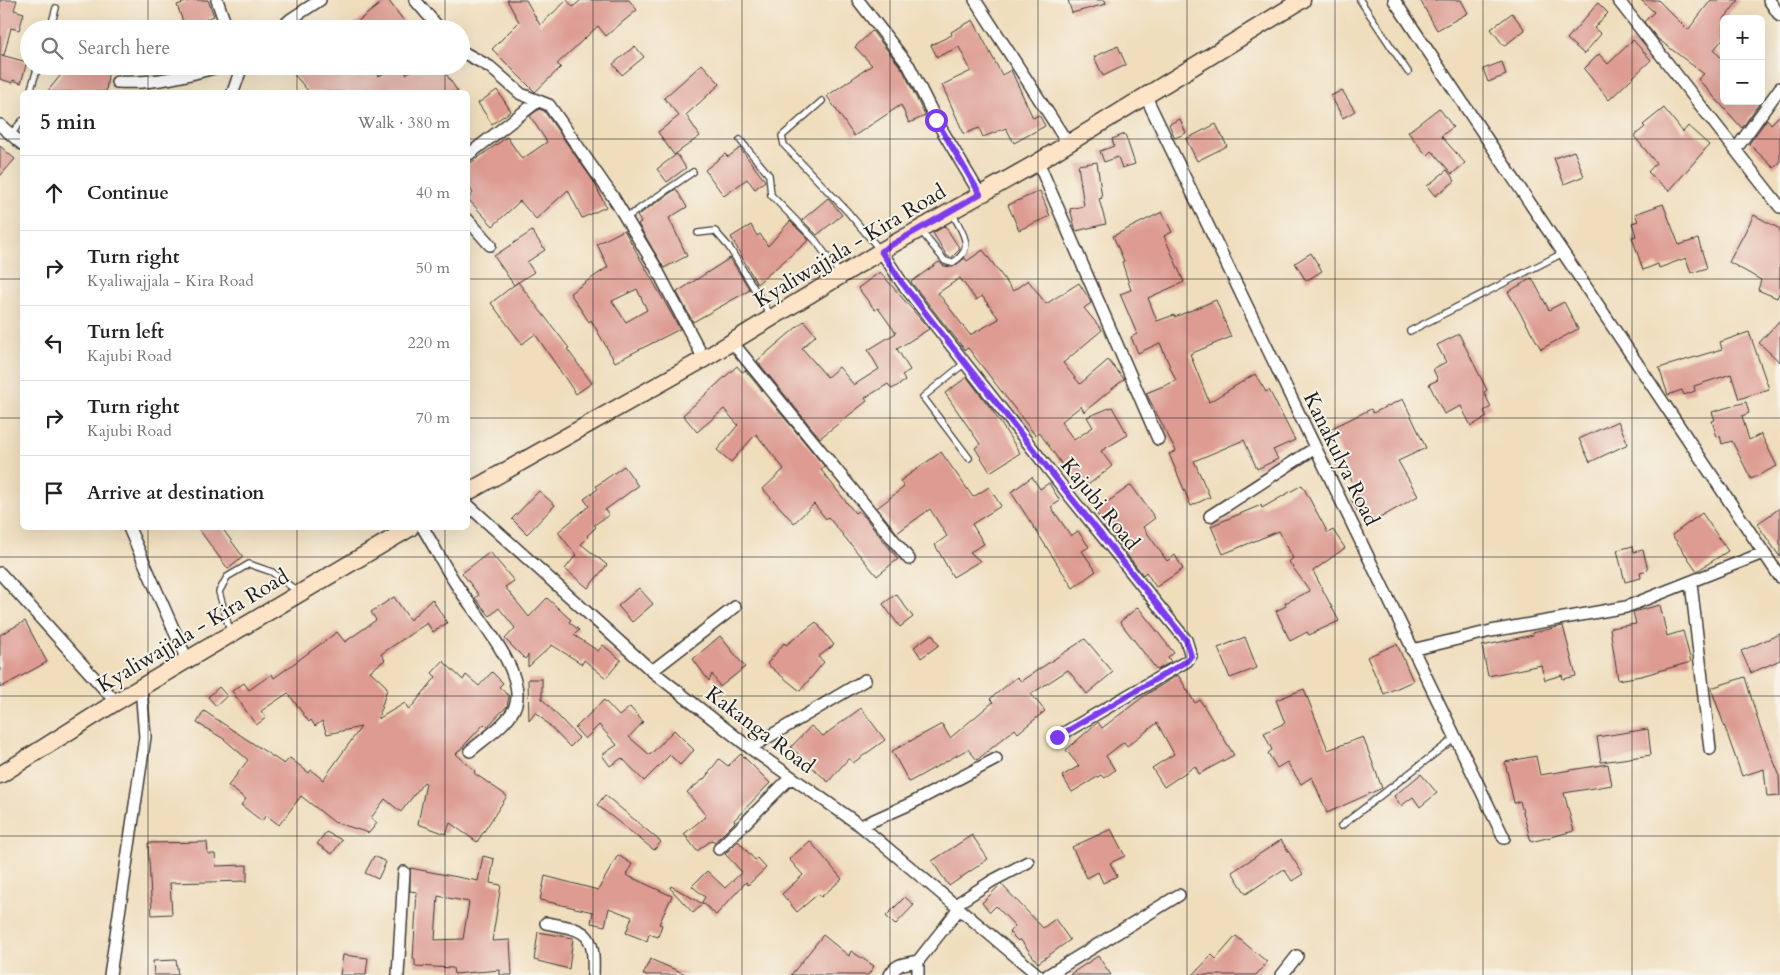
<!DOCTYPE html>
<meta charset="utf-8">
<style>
body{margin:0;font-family:Cardo,serif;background:#f2f2f2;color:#222}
.controls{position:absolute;right:15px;top:15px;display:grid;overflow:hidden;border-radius:8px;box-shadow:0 5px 20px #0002}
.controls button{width:45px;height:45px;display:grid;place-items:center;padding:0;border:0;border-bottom:1px solid #e0e0e0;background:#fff;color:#222;font:25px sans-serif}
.stop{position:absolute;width:15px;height:15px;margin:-11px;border:4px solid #7c3aed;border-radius:50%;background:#fff}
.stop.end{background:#7c3aed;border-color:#fff;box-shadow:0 1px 5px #0008}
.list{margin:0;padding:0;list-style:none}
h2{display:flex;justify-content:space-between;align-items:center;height:65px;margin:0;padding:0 20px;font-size:21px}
h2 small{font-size:16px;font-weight:400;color:#767676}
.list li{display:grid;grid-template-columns:32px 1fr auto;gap:15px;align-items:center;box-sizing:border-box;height:75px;padding:0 20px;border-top:1px solid #e0e0e0}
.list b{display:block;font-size:19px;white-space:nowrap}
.list p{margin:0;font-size:16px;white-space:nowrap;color:#767676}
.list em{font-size:16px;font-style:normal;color:#767676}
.icon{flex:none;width:28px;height:28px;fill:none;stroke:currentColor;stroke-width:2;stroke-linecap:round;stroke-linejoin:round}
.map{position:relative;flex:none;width:1780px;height:975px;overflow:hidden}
.search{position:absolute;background:#fff;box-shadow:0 5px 20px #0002;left:20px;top:20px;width:450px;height:55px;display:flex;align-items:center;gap:12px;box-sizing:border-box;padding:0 18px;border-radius:28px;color:#767676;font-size:19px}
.panel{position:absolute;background:#fff;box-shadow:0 5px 20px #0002;left:20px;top:90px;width:450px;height:440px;border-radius:8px}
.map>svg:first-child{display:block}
</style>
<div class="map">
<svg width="1780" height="975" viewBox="0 0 1780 975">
<rect width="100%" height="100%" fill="#f7f3e8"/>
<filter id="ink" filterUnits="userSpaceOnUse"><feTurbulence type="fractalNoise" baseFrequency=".02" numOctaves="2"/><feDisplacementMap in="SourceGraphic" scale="10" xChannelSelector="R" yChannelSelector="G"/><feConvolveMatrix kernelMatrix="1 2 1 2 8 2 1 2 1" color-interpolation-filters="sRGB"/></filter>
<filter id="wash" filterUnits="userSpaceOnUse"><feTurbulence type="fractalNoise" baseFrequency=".0096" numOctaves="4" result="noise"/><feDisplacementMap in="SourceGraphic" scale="20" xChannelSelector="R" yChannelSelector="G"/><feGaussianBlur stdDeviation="1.12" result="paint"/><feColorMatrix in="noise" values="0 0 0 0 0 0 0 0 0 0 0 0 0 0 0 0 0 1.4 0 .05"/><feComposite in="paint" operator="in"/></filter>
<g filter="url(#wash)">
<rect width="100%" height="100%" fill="#efddbc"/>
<g id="blocks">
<path fill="#dd9b92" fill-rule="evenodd" d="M0 0H17L14 10 24 13 19 30 11 28 4 55H1L27 62 21 83 13 80V83L0 79Z
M192 0H208L214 16 206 19 208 23 195 27 194 24 185 27 177 5Z
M385 0H388L410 29H348Z
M507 0H526L540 25 567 0 573 7 581 0H629L637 10 606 36 598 26 557 64 561 67 535 92 492 49 519 22Z
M1068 0H1105L1106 4 1072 13Z
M1420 0H1461L1468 13 1437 30Z
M1641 0H1658L1688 30 1711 0H1739L1724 19V37L1714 50 1724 61V101H1761L1742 128 1698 79 1704 74 1658 39 1644 22 1654 12Z
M1598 3 1608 13 1594 28 1601 34 1584 54 1567 39Z
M1512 13 1525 30 1504 46 1491 29Z
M973 20 1002 75 1011 70 1033 118 1039 115 1045 126 1014 143 1006 128 983 137 979 128 964 134 942 85 971 71 959 47 937 57 931 45 952 35 951 32Z
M872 31 903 70 925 116 909 123 901 105 854 136 827 96 872 65 855 47Z
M1633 40 1651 60 1609 100 1584 69 1599 54 1608 64Z
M635 46 644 57 622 75 613 64Z
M1118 46 1126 65 1103 76 1094 57Z
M1502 62 1506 75 1488 82 1483 69Z
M702 64 720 84 686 115 700 136 674 155 658 132 679 116 664 98Z
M65 66H109L106 92H47L64 71Z
M287 66H359L365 73 372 67 379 76 395 66H401L406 74 419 66H441L458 92H309Z
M497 90 511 111 492 124 478 103Z
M1342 90 1355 111 1343 118 1331 96Z
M1439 108 1453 127 1441 136 1465 163 1452 174 1432 151 1427 156 1408 132Z
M1664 108 1683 132 1688 126 1709 145 1669 191 1648 172 1656 163 1634 136 1645 127 1643 125Z
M539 109 544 111 594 182 606 207 582 218 568 190 536 219 520 201 493 226 468 199 473 193 468 185V165L507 137 522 159 547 142 530 116Z
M1780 115V162L1774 168 1749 144 1767 119 1771 124Z
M1180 119 1186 133 1175 138 1169 124Z
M1216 124 1227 146 1197 161 1186 139Z
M1125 134 1135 164 1122 168 1118 157 1104 162 1100 151 1114 146 1112 139Z
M0 146 15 159 0 176Z
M740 148 765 181 755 189 747 179 724 196 705 170 725 154 728 157Z
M1574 151 1584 176 1564 184 1554 158Z
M677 154 686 168 667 182 657 169Z
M1097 162 1102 198 1099 199 1106 224 1076 231 1070 209 1084 206 1078 165Z
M1447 170 1455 181 1435 196 1427 186Z
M676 189 687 207 669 218 687 256 664 268 638 224 641 222 637 216Z
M1040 191 1050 216 1019 230 1008 205Z
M828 198 842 215 817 235 802 220Z
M1663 204 1679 245 1698 239 1707 268 1691 273 1686 258 1659 268 1658 264 1643 270 1632 237 1636 236 1632 223 1638 221 1635 214Z
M1162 212 1172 232 1164 236 1184 282 1148 298 1157 321 1174 315 1175 317 1216 300 1231 337 1190 354 1209 402 1255 374 1266 392 1269 390 1295 440 1273 450 1278 459 1257 469 1244 440 1194 461 1210 497 1191 506 1169 454 1176 451 1146 393 1176 381 1160 343 1138 353 1131 337 1137 334 1120 294 1131 290 1122 262 1124 261 1113 236Z
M1754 215 1780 229V291L1777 298 1758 290 1761 280 1729 262Z
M790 221 809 240 757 284 731 237 751 225 757 236 760 234 768 246Z
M945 226 960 249 951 258 947 256 933 233Z
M624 230 680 329 615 362 591 320 589 322 570 293 608 267 597 244ZM637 289 647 310 626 322 612 301Z
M532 231 545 250 527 262 534 272 514 285 494 256Z
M983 250 1013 291 1028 280 1046 304 1079 283 1089 299 1091 303 1084 308 1102 330 1063 363 1080 384 1108 360 1124 379 1084 412 1081 406 1061 422 1074 440 1093 427 1087 417 1112 407 1128 435 1101 451 1112 466 1088 485 1086 483 1079 489 1039 432 1035 435 968 348 965 350 911 282 939 262 944 266 953 267 965 258 967 261ZM960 278 976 300 982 296 999 319 970 335 938 293Z
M1311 253 1322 271 1306 281 1295 263Z
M730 258 750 290 693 322 677 292Z
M880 272 929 329 897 349 910 370 902 375 905 381 892 389 888 384 865 398 867 401 820 438 757 361 804 321 816 335 802 348 827 377 839 367 854 385 879 369 868 350 896 333 878 308 875 310 858 288Z
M1532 278 1549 310 1564 302 1578 329 1541 349 1508 292Z
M518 282 569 348 567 349 592 383 576 394 535 334 522 344 491 303Z
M1780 320V362L1759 343Z
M1749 332 1769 389 1739 399 1731 374 1694 386 1695 391 1684 395 1682 390 1668 395 1659 368 1722 349 1720 342Z
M1459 334 1487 390 1484 392 1491 407 1484 411 1487 417 1471 426 1461 406 1444 414 1429 384 1438 380 1433 369 1446 362 1437 345Z
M737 366 742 372 745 370 825 467 821 470 855 513 858 511 865 517 898 559 877 576 828 517 826 519 814 504 794 523 763 489 784 469 756 434 731 462 717 450 738 425 724 409 697 432 683 415Z
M967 377 992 410 1020 453 990 472 975 448 980 444 945 393Z
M1403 399 1426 448 1398 461 1418 496 1366 526 1351 499 1359 494 1341 460 1344 458 1330 429 1371 409 1373 413Z
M1746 402 1749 413 1742 416 1749 440 1761 434 1777 466 1751 479 1732 441 1722 444 1720 436 1717 437 1712 421 1715 420 1712 412Z
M1618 421 1628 444 1590 462 1579 439Z
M941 452 973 497 989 487 1001 506 972 524 984 544 970 552 980 561 953 577 935 545 947 536 930 509 897 533 877 508 904 487 900 481Z
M624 466 638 486 605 510 609 515 594 525 596 527 587 536 588 538 581 544 607 565 588 588 565 569 576 555 558 532 589 506 584 499 598 489 596 486Z
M1032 477 1040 489 1049 483 1060 501 1051 507 1071 536 1078 531 1089 547 1082 551 1096 571 1073 588 1011 492Z
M1131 485 1155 518 1143 527 1167 561 1175 555 1183 569 1156 587 1146 572 1143 575 1125 552 1095 511Z
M1302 485 1328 533 1333 530 1345 548 1313 571 1339 621 1309 635 1307 632 1290 641 1276 611 1286 606 1285 603 1310 591 1289 562 1293 558 1279 531 1223 554 1211 526 1261 505 1262 508Z
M539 491 555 505 527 534 512 519Z
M1780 508V557L1757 524Z
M1702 513 1728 551 1697 571 1672 535Z
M198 528H222L243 557 228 569Z
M1633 546 1634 552 1643 550 1648 570 1640 572 1641 578 1625 582 1617 550Z
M490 552 514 581 505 587 529 617 547 598 571 620 569 622 579 630 574 635 598 651 603 645 621 660 606 678 584 660 582 664 552 645 528 667V655L525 659 505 639 515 628 499 608 490 616 475 598 479 595 462 573Z
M639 588 653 604 632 622 618 606Z
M896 594 913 617 900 627 883 604Z
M394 597 410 620 432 599 447 623 433 632 427 623 381 654 385 660 370 671 386 686 387 689 378 719 405 703 409 710 436 677 432 673 443 661 463 680 466 675 479 686 492 672 503 683 499 687 509 696 507 706 487 727 484 724 456 754 475 771 474 773 507 796 477 842 450 823 446 834 418 824 426 783 424 782 401 812 385 799 371 818 377 823 369 833 334 822 301 796 279 825 266 815 262 821 241 805 246 799 228 786 248 760 224 739 197 723 204 711 284 764 290 758 309 773 311 770 323 780 361 727 327 734 322 721 315 726 311 720 309 722 288 693 261 711 266 718 256 725 232 691 244 683 249 690 272 674 274 678 337 632 345 642 376 620 371 612Z
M1660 605 1667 636 1683 631 1691 662 1641 676 1618 680 1610 628 1636 624 1633 612Z
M1138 607 1174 653 1168 657 1171 662 1157 670 1120 622Z
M25 621 47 662 0 688V635Z
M816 622 834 645 818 657 824 662 800 691 767 664 784 643 786 645Z
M1563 626 1576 676 1563 679 1562 675 1545 680 1541 665 1488 676 1482 646 1533 635 1532 633Z
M932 634 939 645 921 658 914 647Z
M1780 634V660L1751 673 1741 651Z
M720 636 745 667 720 687 712 674 709 681 693 659Z
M1245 637 1257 668 1230 678 1218 648Z
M1085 639 1113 672 1087 694 1068 670 1031 694 1045 711 1018 733 1015 729 977 760 968 749 909 782 892 751 942 724 950 738 993 702 990 699 1017 677 1021 681Z
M1397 644 1413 681 1384 694 1367 657Z
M1178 675 1195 703 1200 700 1234 755 1199 774 1195 766 1164 787 1152 768 1174 754 1157 723 1127 746 1124 742 1106 756 1115 770 1104 778 1101 775 1072 792 1062 776 1079 766 1066 750 1098 722 1102 728 1147 694Z
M1745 677 1760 727 1779 774 1780 796 1767 797 1764 769 1742 776 1711 688Z
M528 679H542V699L579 738 570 747 536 712 529 721Z
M219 687 227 696 216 706 208 697Z
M1304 689 1328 750 1363 737 1382 788 1327 813 1312 777 1301 784 1287 762 1277 768 1268 753 1272 750 1264 733 1285 723 1276 700Z
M604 700 619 716 630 707 643 722 629 737 650 755 674 730 694 750 680 765 670 755 644 781 622 758 610 766 602 755 617 745 599 725 585 739 575 728Z
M861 708 885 740 853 763 849 758 828 782 791 747 811 726 823 736Z
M1648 729 1651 755 1601 762 1597 737Z
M741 754 770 783 734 820 735 822 715 842 712 840 697 851 684 834 706 816 687 792 705 778 719 759 728 766Z
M1536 756 1540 775 1608 764 1612 785 1564 793 1574 831 1531 842 1520 801 1514 803 1505 762Z
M1421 774 1437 793 1420 807 1413 797 1401 806 1394 796Z
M605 795 661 842 654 850 597 805Z
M1111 829 1125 856 1110 863 1117 876 1103 883 1098 872 1087 878 1072 847Z
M326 832 342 840 332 854 317 844Z
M972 835 988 859 949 886 932 861Z
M1281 840 1303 874 1292 881 1284 869 1246 894 1232 872Z
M738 841 755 860 757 858 766 868 748 885 746 882 716 915 702 902 705 897 692 886 707 871 725 888 742 872 725 854Z
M810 841 842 879 821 897 818 894 797 912 782 894 803 875 789 859Z
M207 842 208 854H215L216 866 247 865V881L170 883 172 914 152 915 148 843Z
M618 855 632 864 626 875 672 896 659 924 662 925 658 937 649 934 647 941 626 933 632 917 609 908 605 926 591 923 593 912 540 900 545 876 598 890Z
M374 856 386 862 378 879 365 873Z
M483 856 494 859 490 883 501 885 492 941 510 940 512 975H500V970L454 974 453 968 415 966V960L413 959 417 892 410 891V868L478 881ZM438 896 469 902 463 939 435 940Z
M1001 884 1043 928 1055 919 1070 940 1038 963 1020 939 1018 941 1009 932 1015 926 996 906 990 912 982 903Z
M671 886 703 904 693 913 670 888Z
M905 897 914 905 895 925 886 916Z
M538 932 573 938 569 969 534 960Z
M823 935 849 956 851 951 874 966 868 975H791Z
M1236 936 1267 962 1256 975H1193L1212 955 1216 959Z
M343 955 368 958 366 975H340Z
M1098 956 1111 975H1069Z
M650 959 688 975H643Z
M176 960 178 975H154L153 961Z"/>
</g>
</g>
<g filter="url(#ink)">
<use href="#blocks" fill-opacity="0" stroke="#3c3934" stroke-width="1"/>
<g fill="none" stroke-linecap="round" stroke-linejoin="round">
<defs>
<path id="lane" d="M1360 0 1408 72
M50 29 56 8
M30 92 38 66
M822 101 782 136 784 145 847 211 880 250
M11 134 22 121
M740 140 769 175 771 195 815 240 840 274
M626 218 693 172
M921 231 945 261 952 263C977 248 962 233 952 212
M698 233 715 231 729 247 771 316
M1410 331 1563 253
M966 362 923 397 969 458
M230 631 219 592 227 577 249 564 272 572 298 592
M1341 826 1455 738"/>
<path id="street" d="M217 0 227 29
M415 0 440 29
M858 0 909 66 936 120 980 194
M975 0 1067 142
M1394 0 1780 577
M1618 0 1780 207
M1769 0 1780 16
M280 29 291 19 320 0
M461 51 490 67 521 94 549 105 613 197 655 266 704 359
M117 82C153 84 186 76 221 66
M233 92 242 66
M1145 95 1504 838
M0 125 22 144
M1736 149 1780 88
M468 155 538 101
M1038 162 1158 439
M468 220 490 245
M881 251 902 283 1069 495 1186 640 1191 656 1187 661 1057 737
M732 342 909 559
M468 505 652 671 750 748 861 826 1038 975
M1210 516 1315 448
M129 528 187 660
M423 528C434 546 444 566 456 584 473 612 531 675 514 709 506 725 484 739 470 751
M0 573 116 702
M1691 583 1710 749
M1412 650 1491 631 1626 607 1763 553
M652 671 735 607
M750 748 865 680
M861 826 910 804 996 759
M719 849 790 778
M955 905 992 881 1028 862
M546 923C586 930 595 931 593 975
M918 961V975
M110 975 145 737 141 687
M398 975 404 872
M890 975C896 963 905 964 918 961L959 909
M1048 975 1179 895
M1282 975 1297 956"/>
<path id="secondary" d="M468 492 704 359 881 251 1038 162 1302 0
M0 775 116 702 410 528"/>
</defs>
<use href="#lane" stroke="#3c3934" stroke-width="8"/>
<use href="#street" stroke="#3c3934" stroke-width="14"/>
<use href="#secondary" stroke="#3c3934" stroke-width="19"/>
<use href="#lane" stroke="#fff" stroke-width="5.5"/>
<use href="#street" stroke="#fff" stroke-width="11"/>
<use href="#secondary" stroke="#fee4c6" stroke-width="16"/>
</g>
</g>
<g fill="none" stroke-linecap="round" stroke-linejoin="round" filter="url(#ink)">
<path stroke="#7c3aed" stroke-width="6" d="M936 120 980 194 881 251 902 283 1069 495 1186 640 1191 656 1187 661 1057 737"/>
</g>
<path fill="none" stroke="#1c1c1c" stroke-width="1" stroke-opacity="0.55" d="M148 0V29M297 0V29M445 0V29M593 0V975M742 0V975M890 0V975M1038 0V975M1187 0V975M1335 0V975M1483 0V975M1632 0V975M148 66V92M297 66V92M445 66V92M0 139H22M468 139H1780M0 279H22M468 279H1780M0 418H22M468 418H1780M148 528V975M297 528V975M445 528V975M0 557H1780M0 696H1780M0 836H1780"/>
<g text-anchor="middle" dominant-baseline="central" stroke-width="4" stroke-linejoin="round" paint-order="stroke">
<g font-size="21" fill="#1c1c1c" stroke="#f7f3e8">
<text transform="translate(850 246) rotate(-31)">Kyaliwajjala - Kira Road</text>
<text transform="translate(1341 459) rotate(64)">Kanakulya Road</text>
<text transform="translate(1100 504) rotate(51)">Kajubi Road</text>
<text transform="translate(193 631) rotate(-31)">Kyaliwajjala - Kira Road</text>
<text transform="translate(760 730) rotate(37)">Kakanga Road</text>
</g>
</g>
</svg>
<div class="controls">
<button>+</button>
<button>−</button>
</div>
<div class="stop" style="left:936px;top:120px"></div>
<div class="stop end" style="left:1057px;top:737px"></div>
<div class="search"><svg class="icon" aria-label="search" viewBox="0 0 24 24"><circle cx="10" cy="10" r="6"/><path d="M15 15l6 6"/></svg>Search here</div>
<section class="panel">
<h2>5 min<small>Walk · 380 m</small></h2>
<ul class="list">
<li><svg class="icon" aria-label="ahead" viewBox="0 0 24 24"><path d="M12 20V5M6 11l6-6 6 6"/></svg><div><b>Continue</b></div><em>40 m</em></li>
<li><svg class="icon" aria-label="right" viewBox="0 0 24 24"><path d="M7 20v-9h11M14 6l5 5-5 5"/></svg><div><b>Turn right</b><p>Kyaliwajjala - Kira Road</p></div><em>50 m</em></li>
<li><svg class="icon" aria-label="left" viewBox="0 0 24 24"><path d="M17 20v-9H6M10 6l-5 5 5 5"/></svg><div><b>Turn left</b><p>Kajubi Road</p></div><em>220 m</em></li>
<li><svg class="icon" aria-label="right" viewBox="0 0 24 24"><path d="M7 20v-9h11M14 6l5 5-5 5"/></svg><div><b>Turn right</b><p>Kajubi Road</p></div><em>70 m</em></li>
<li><svg class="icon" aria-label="arrive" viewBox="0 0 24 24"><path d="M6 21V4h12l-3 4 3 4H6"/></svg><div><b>Arrive at destination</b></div></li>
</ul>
</section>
</div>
